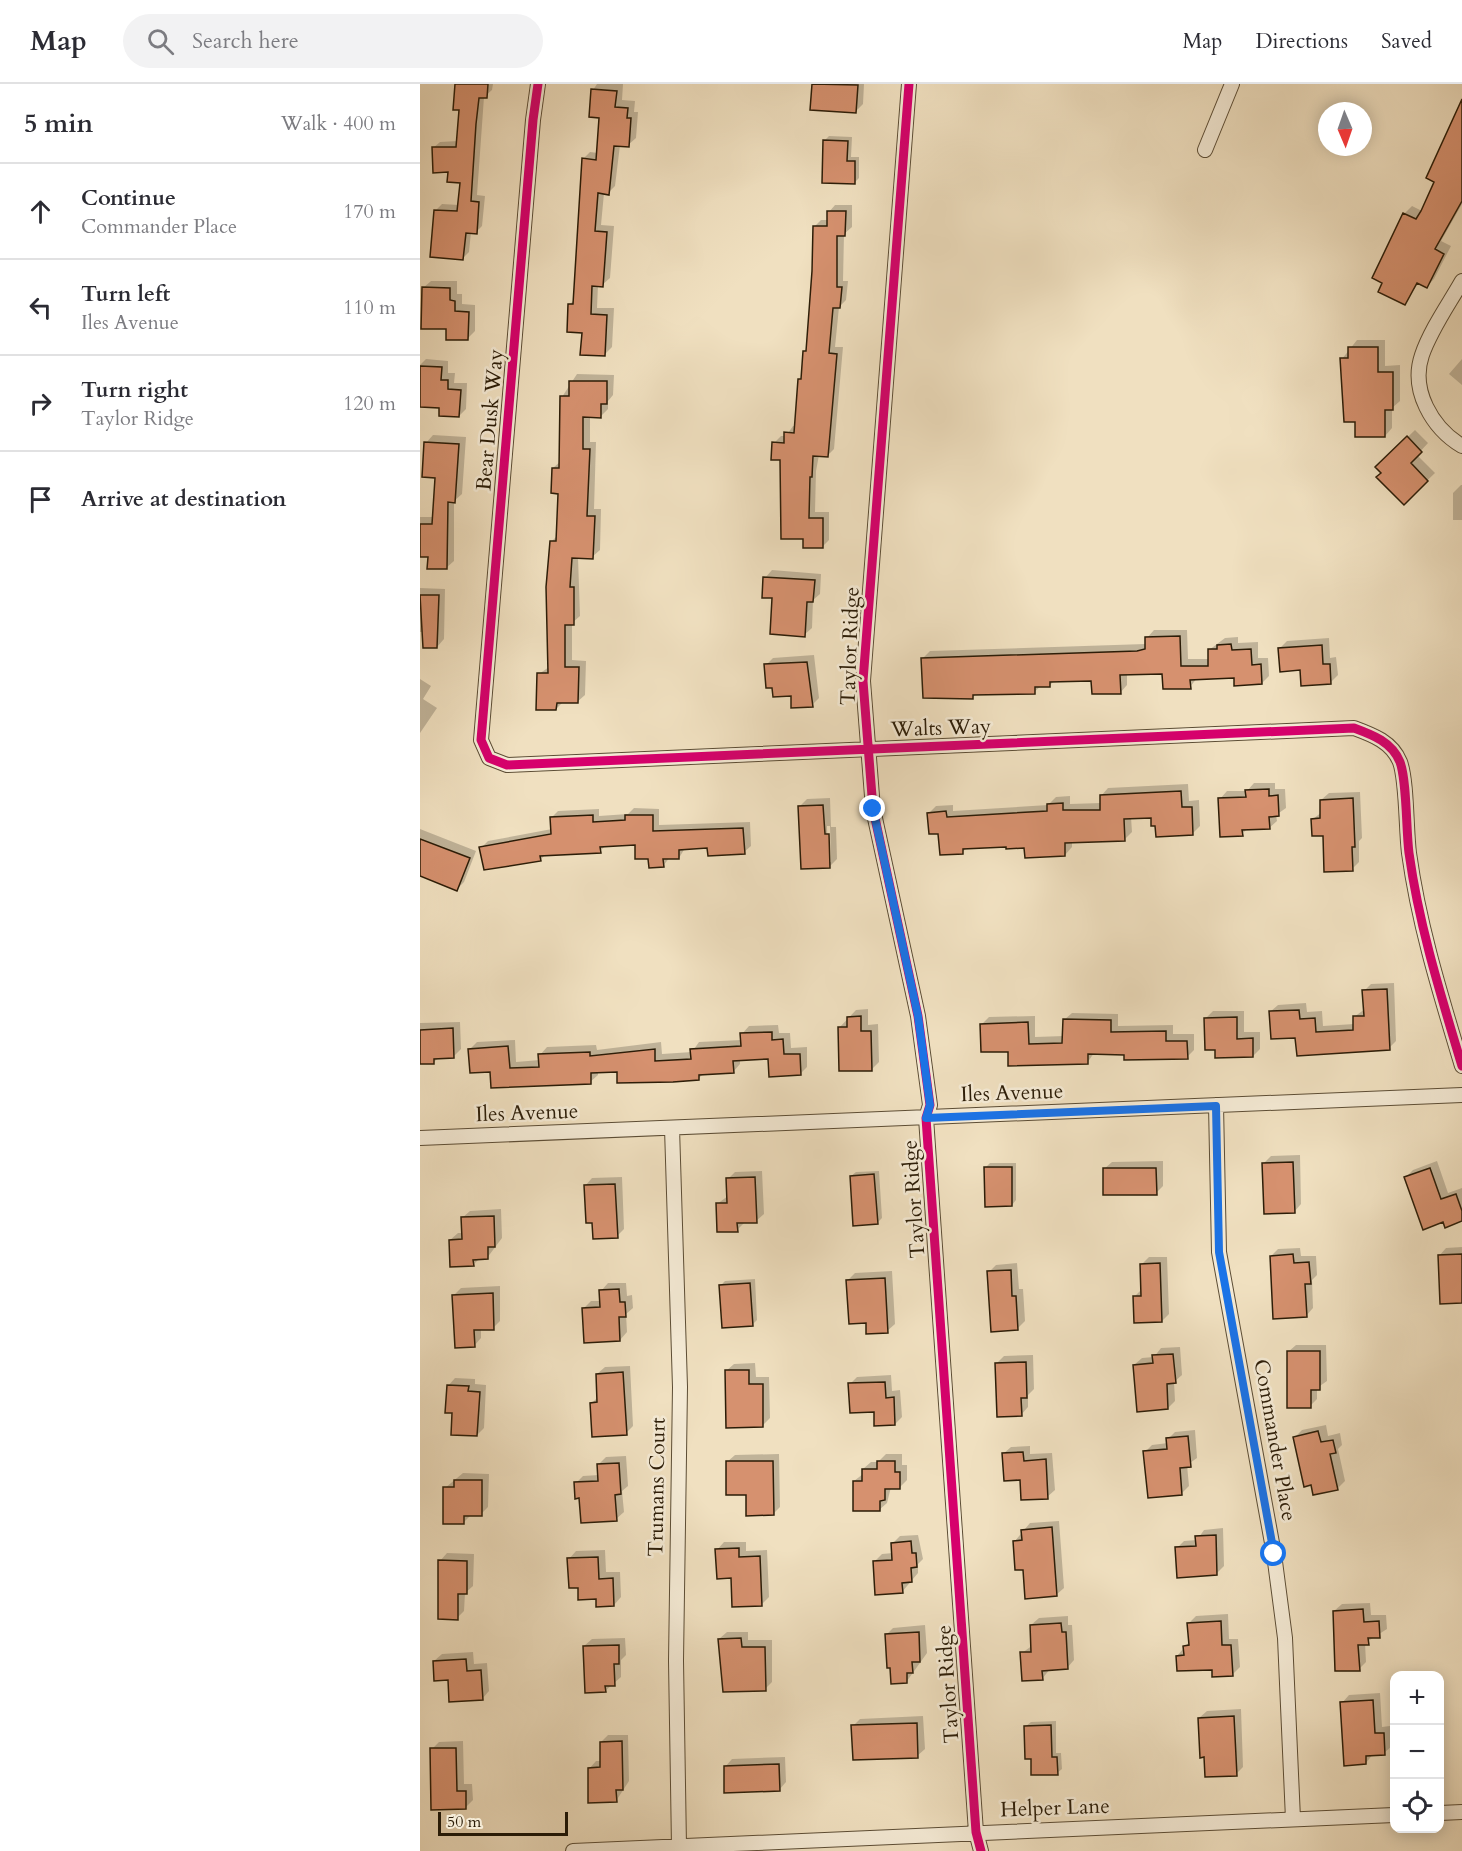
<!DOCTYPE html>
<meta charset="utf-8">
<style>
body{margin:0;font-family:Cardo,serif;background:#f2f2f3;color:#2b2b33}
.controls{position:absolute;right:18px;bottom:18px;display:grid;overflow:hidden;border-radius:12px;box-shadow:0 3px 15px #0003}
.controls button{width:54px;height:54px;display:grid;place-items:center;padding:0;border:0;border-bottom:2px solid #e1e1e2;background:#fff;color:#2b2b33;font:30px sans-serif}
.compass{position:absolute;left:898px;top:18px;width:54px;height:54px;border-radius:50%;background:#fff;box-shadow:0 3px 15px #0003;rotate:178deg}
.scale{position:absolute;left:18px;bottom:15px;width:130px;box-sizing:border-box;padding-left:6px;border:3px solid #2b1c07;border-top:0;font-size:16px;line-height:21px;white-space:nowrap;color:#2b1c07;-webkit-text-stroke:4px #f5ebd6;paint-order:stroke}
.stop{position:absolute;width:18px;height:18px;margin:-14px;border:4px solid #1a73e8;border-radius:50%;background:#fff}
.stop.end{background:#1a73e8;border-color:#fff;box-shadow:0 2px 6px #0008}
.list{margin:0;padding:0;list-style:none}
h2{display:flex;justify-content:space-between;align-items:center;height:78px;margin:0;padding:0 24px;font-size:26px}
h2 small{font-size:20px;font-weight:400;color:#7c7c81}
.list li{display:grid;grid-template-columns:39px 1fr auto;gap:18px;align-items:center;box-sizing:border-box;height:96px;padding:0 24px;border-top:2px solid #e1e1e2}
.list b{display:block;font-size:22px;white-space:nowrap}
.list p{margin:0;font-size:20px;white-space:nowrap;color:#7c7c81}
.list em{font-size:20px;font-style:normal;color:#7c7c81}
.icon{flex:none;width:33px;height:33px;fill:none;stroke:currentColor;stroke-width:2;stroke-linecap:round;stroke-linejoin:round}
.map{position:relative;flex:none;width:1042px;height:1767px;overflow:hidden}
header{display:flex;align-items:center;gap:36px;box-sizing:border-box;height:84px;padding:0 30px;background:#fff;border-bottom:2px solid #e1e1e2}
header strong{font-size:28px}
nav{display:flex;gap:33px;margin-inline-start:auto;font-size:21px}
.search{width:420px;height:54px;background:#f2f2f3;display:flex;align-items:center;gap:15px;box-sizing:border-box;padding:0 21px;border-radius:33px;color:#7c7c81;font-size:22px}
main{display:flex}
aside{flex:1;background:#fff}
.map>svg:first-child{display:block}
</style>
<header>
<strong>Map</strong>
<div class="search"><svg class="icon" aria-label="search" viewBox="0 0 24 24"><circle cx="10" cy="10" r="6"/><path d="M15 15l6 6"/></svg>Search here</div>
<nav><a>Map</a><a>Directions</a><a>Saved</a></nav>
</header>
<main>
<aside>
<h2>5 min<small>Walk · 400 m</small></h2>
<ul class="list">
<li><svg class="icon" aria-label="ahead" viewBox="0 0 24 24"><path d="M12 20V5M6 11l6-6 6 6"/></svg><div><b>Continue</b><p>Commander Place</p></div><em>170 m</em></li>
<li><svg class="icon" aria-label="left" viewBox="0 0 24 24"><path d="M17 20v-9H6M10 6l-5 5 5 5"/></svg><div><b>Turn left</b><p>Iles Avenue</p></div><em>110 m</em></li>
<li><svg class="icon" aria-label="right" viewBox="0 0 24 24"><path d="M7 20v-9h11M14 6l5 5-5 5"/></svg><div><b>Turn right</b><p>Taylor Ridge</p></div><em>120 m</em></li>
<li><svg class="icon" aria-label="arrive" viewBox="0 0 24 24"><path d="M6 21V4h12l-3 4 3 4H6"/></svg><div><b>Arrive at destination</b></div></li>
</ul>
</aside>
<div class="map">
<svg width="1042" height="1767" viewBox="0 0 1042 1767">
<rect width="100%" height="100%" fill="#f0e0c0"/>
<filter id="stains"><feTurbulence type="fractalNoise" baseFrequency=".00333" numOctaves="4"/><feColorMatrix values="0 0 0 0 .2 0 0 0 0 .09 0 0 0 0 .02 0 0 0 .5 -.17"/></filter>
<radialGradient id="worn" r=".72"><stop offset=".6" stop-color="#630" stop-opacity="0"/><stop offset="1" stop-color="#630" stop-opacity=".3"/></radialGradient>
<path fill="#0003" fill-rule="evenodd" d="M36 0H73L72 6 64 13 57 111 65 112 62 142 56 148H51L49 168 43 174 16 126 22 120 39 121 42 97 29 87 13 64 20 58 38 57 40 25Z
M177 0H203L202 16 215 17 214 28H218L216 54 208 61H200L195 102 188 109H184L181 141 194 142 190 194 182 201H178L177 224H194L192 263 185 270 163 247 150 220 155 215 163 75 170 68 178 69 180 33 173 6Z
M393 0H444L443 20 436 27 392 24Z
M1042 29V120L1021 157 1031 162 1014 195 1007 202 999 198 985 219 964 198 972 154 984 130 992 122 1002 127Z
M409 52 432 53 431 73H439V94L434 99 404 57Z
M415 121H432V143L424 150 423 197H428L426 216 419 223 415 263H423L414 365 408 371H399L396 387 395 428H409V456L402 463 385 454 354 359 361 352H366L373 342H376L380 296 383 293 384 268 388 265 394 187V143L401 136H408L409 128Z
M11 197H37V210H42V220L55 221V247L48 254 27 244 3 204Z
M937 256H965V282L980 281V317L972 324V344L965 352 937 336 922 275Z
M6 275 28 277V289H35L34 299H47L46 325 39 332 20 323 0 322V281Z
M1042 275V301L1029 290Z
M157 290 194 291 193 311 188 317V325L181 332H170V358H176L174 425H181L180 466 172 473H158L160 532 152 539V576L166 577 165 611 157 618H143L136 625 119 590 129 583 131 458 138 451 139 408 133 384 141 377 142 313Z
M995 346 1008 359 997 371 1015 389 984 419 957 383Z
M13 351 46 353 42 410 34 417V477L26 484 9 471H0V433H14L16 393 6 359Z
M1041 401H1042V444V436H1033V409Z
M352 486 401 490 400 510 393 516 392 544 384 551 353 513 345 494Z
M0 504 25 505 24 555 17 563 5 548H0Z
M734 546H767L768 575H790L789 566 805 554 818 553V559L838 558V574H848L849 592 842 599 815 592 777 594 770 603 744 588 707 589V601L700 609 673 596H635L630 601 621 602 614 608 556 610 553 613 503 574 510 567 725 560 727 554Z
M909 554 910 574 916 573 918 591 910 599 882 585 860 564 867 557Z
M394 571 399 614 392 621 372 611 346 581 353 574Z
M0 595 11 602 3 615 17 624 0 649Z
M834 699H855V705H865L866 724 856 731 857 737 849 744 827 745 822 750 800 715 807 707H827Z
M768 700 769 717 779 716 780 742 773 749 732 732 711 733 712 748 704 756 652 757V763L645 771 606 763 547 764 542 768 520 748 509 729 516 722 533 721V727L628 721 636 713 650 712V720L681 719V712L688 704Z
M940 708 942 754 939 757V778L932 785 893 735 902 728 901 716 909 709Z
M410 714 411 743H416L417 775 410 782 380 722 387 715ZM407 742H410L411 778H408Z
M214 724 239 725V741L330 738 331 762 324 768 288 763 265 764 259 774 250 773 243 782 229 773 217 759 186 761 180 767 126 770 120 776 61 764 68 757 132 745 131 734 138 727 179 725V732L208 730Z
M0 745 56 767 44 798 37 805 0 791Z
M974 899 976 957 969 964 877 952 850 928 858 921 886 919 887 928 902 927 903 942 934 940V933L945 925 944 907 951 900Z
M448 925V941L458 940 459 978 452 985 419 944 436 926Z
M793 927H824V948H840V965L833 972 797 964 786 934Z
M652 929 698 930V942L753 941V950H774V966L767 973 674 969 667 979 589 966 562 940 569 933 615 932V953L644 952V936Z
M40 938 41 965 34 972 19 973 14 978 0 979V939Z
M358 941 359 949H370L371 964 387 963V983L380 990 350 974 320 975V980L313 988 284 989 278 995 198 986 178 987V991L170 998 71 986 50 965 57 958 95 956 96 978 120 976V971L127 963 176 961 177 966 241 958 242 970 272 968 279 958 322 956V950L329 942Z
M880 1071 881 1120 874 1128 843 1080 851 1072Z
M743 1077V1102L736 1109 684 1085 692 1078Z
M1017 1077 1028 1109 1042 1104V1136L1024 1137 986 1093 993 1086Z
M570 1079H596V1116L592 1121 566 1083Z
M342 1087 344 1130 336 1137 324 1139 317 1146 297 1120 308 1112V1095L315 1088Z
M459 1087 462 1134 457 1139 431 1092 436 1088Z
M202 1093 204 1145 197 1152 173 1138 165 1102 172 1094Z
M81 1125 82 1154 67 1174H60L53 1181 30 1156 38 1149H43L42 1134 50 1127Z
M1042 1163V1217L1019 1172 1026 1164Z
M880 1164 881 1172H896L897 1191 892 1196 893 1224 886 1232 851 1172 858 1165Z
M729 1173H747L749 1230 742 1237 715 1212 722 1205 721 1181Z
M597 1179 599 1205H603L605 1237 597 1245 569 1188 576 1181Z
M472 1187 475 1240 467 1247 448 1237 428 1196 435 1189Z
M335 1195 337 1236 333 1240 300 1202 305 1197Z
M188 1199H206L207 1212 212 1211 213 1224 206 1230 207 1248 200 1256 164 1224 171 1217H181V1207Z
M80 1202V1237L73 1244 61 1245V1254L54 1262 34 1211 41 1204Z
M876 1261H906L907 1297 897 1304V1315L890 1322 868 1268Z
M760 1263 762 1291 754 1298 755 1317 748 1324 714 1281 722 1274 734 1273 741 1264Z
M613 1271 614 1305 608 1311V1323L601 1331 576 1280 584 1272Z
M335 1279 336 1293H349L350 1334 343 1341 306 1287 314 1280Z
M210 1282 213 1342 206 1349 171 1320 179 1312 177 1290 185 1283Z
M471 1291 472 1307 480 1306 482 1333 475 1340 455 1326 430 1300 437 1293Z
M35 1294 55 1295V1300L66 1301 64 1344 57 1351 34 1328 28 1302Z
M906 1341 908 1352 920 1349 922 1361 918 1365 925 1397 917 1405 875 1353 882 1346Z
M775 1346 777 1374 767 1381 769 1402 761 1410 725 1368 732 1361 748 1359V1355L755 1348Z
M610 1362V1370L632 1369 635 1406 627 1413 601 1395 583 1370 591 1363Z
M359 1370 360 1423 353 1430 327 1409 307 1378 315 1371Z
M466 1370H482V1381H487V1396L480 1403H471L467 1419 459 1426 434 1397 443 1390V1385L451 1378H458Z
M206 1372 208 1402 202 1407 204 1428 196 1435 161 1412 156 1399 163 1392 179 1391 178 1381 186 1373Z
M43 1389 69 1390 68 1423 61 1430H52L44 1438 25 1404Z
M639 1437 644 1504 636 1511 605 1484 595 1457 610 1439Z
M803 1444 804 1482 796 1490 757 1464 764 1457 777 1456 784 1446Z
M498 1451 503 1475 498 1480V1489L482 1508 455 1477 462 1470 473 1469V1459L480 1452Z
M304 1458H326V1467L347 1466 349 1513 342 1520 313 1493 297 1466Z
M185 1466 186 1488H200L201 1513 194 1521 159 1502 149 1475 156 1467Z
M27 1469 54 1470 53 1502 45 1509 44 1527 37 1534 20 1477Z
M950 1519 951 1531H966L967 1545 945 1559 946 1578 939 1585 914 1527 922 1520Z
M808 1530 809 1555H818L820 1583 812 1591 757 1572 770 1557 769 1539 776 1532Z
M648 1532V1541H652L654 1576 647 1584 630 1585 622 1595 602 1569 613 1561 611 1541 619 1534Z
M505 1541 507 1569 487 1597 466 1551 473 1544Z
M307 1548H328V1556H352V1598L345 1605 300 1582 299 1555Z
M205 1554 206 1571 201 1576V1593L185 1607 164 1562 172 1555Z
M53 1568 54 1580 67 1579 69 1607 62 1615 29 1594 14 1577 22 1570Z
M960 1609 962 1643 970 1642 972 1662 964 1669 953 1670 946 1679 922 1619 929 1611Z
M821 1625 823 1683 816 1690 785 1671 779 1634 787 1627Z
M503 1632 505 1665 497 1672 433 1642 440 1635Z
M636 1637V1669H641L642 1685 637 1689 612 1674 606 1642 611 1638Z
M188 1651H208L209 1697 196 1717 169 1685 176 1677H181V1658Z
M43 1657 44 1700H52L53 1716 45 1724 12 1665 19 1658Z
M365 1673 366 1698 359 1706 305 1683 312 1675Z"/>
<path fill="#d6916f" stroke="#2b1c07" stroke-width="1.5" d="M35 0H68L67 14H59L56 40 51 117 59 118 57 150 46 149 43 176 10 173 14 126 37 127 40 99 27 98 28 88 13 89 12 63H36L39 26H33Z
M392 0 438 1 436 29 390 26Z
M171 5 197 7 195 23 208 24 207 34H211L209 63 194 62 189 111 178 109 175 147 187 148 183 203 172 202 171 230 187 231 185 272 160 271 162 249 147 248 148 220H153L162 74 176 76 179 34 169 33Z
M1042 15V117L1015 165 1024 170 1007 204 997 199 985 221 958 208 962 199 952 194 983 129 996 135 1001 127 1014 98 1006 94Z
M403 56 428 57 427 77H435V100L402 99Z
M407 127H426L425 152H417V203H422L420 224H413L409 269 417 270 408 373 393 372 392 393H390L389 434H403V464H383V455H361L360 376H351L352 358 364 359V348L374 349 378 295H381L383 267H386L392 187 393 142H407Z
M2 203 30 204V216L35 217V227L49 228 48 256H26V245H1Z
M928 263H958V288H973V326H965V353H935V338H924L920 274H928Z
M0 282 22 283 21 296H28V305L41 306 39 333 19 332V324L0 323Z
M149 297H187V320H181V334L163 333V365H170L167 432H175L173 475 152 474 150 503H154V541H145V583H159L158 619H137L136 626H116L117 589H128L126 503 130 457H136L138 410 131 409 132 384H139L140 312H149Z
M987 352 1002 368 991 379 1008 397 984 421 956 393 961 389 955 383Z
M4 358 39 360 35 419 28 418 27 485H7L8 473H0V440H12L15 394 2 393Z
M343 493 395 496 393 518H387L385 553 350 550 352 514H342Z
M0 511H19L17 564H3Z
M760 552 761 582H788V565H797V561L811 560 812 566 831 565 832 581 841 580 842 600 814 602V594L770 596 771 605H743L742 590 700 591 701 610H672L671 597 630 598V603H615V610L553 611V615L503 614 501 574 717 567 725 565V553Z
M902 561 903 580H910L911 600 881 602 880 586 860 588 858 564Z
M387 578 393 623 371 624V612L353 613 352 604H346L344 580Z
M849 705V712L858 711 859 732 849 733 850 745 822 746 823 752 800 753 798 714 826 713 825 706Z
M761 707 762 723H772L773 751 736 753 735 742H731V734L704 735 705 757 645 759V772L605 774 604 764 586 765V763L543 765V770L520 771 518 750H509L507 729 526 727 527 733 627 727V720L643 719V726H680V711Z
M933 714 935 763H932L933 787 904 788 903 752H892L891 735 900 734V716Z
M403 721 405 750H409L410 784 381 785 378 722Z
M173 731V738L205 736V731H233V747L323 744 325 770 288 772 287 764 259 766V775H243L244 783 229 784 228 775H215V761L180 763 181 769 120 772 121 777 64 786 59 763 131 750 130 733Z
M0 755 50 774 37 807 0 792Z
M967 905 970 966 877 972 875 954 851 955 849 927 879 926 880 935 895 934 896 948 933 946V932H944L942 906Z
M441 932V947H451L452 987H419L418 943H427V933Z
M817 933V955L833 954V973L795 974V966H785L784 934Z
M643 935 691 936V948L746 947V957H767L768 975 704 976V971L668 970V980L588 982V968H561L560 940 608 938 609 960 642 959Z
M33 944 34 974 14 975V980H0V946Z
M352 948V956L363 955 364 970H380L381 991 349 993 348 975 313 977 314 989 279 991V996L253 998 197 999V988L171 989V1000L71 1004 70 988 50 989 48 965 88 962 90 984 119 983 118 970 170 968V972L235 965V977L271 975 270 965 321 962 320 949Z
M873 1078 875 1129 844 1130 842 1079Z
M564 1083H592V1122L565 1123Z
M683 1084H736L737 1111H683Z
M1010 1084 1021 1115 1036 1110 1042 1127V1137L1025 1144 1023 1138 1003 1146 984 1093Z
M454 1090 458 1140 433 1142 430 1092Z
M335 1093 337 1139H317L318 1148H297L296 1119H307L306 1094Z
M195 1100 198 1154 173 1155 172 1139H166L164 1101Z
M74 1132 75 1163H68V1175L53 1176 54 1182 30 1183 29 1156 42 1155 41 1133Z
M873 1170 874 1179 889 1178 891 1200H885L887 1233 853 1235 850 1172Z
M1042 1170V1219L1020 1220 1018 1171Z
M740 1179 742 1238 714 1239 713 1212H721L720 1180Z
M591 1186 592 1212H596L598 1246 571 1248 567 1187Z
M465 1194 468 1249 446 1250V1239L429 1240 426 1196Z
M330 1199 333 1242 302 1244 299 1201Z
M199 1205 200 1218H205L206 1233H199L200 1257 164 1259 162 1224 180 1223 179 1206Z
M73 1209 74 1246H54L55 1263 35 1264 32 1211Z
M867 1267H900V1306H891V1324H867Z
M753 1270 756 1299 747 1300 748 1325 717 1328 713 1281 733 1279 732 1271Z
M606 1278 607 1314H601L602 1332 577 1333 575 1279Z
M305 1286H329V1300H343V1343L306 1344Z
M203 1288 207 1351 172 1353 170 1319 177 1318 176 1290Z
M465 1298 466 1314 474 1313 475 1341 454 1342V1328L430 1329 428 1299Z
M27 1301 49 1302 48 1307 60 1308 57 1352 31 1351 32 1329H25Z
M898 1347 901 1358 913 1356 916 1369 910 1370 918 1406 893 1411 891 1401 884 1403 873 1353Z
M768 1352 771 1383 760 1384 762 1411 728 1414 723 1367 747 1365 746 1354Z
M603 1368 604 1377 626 1375 628 1415 601 1416 600 1396 584 1397 582 1369Z
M306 1377H353L354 1431 326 1432V1411H306Z
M457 1377H475V1388H480V1405H465V1416L460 1417V1427H433V1397H442V1385H457Z
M199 1379 201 1410 195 1411 197 1437 161 1439 159 1414 155 1415 154 1398 178 1397 177 1380Z
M34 1396H62V1432H44V1440H23V1403H34Z
M632 1443 637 1512 605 1515 603 1486H595L593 1457 602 1456 601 1446Z
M796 1451 797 1491 757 1494 755 1463 776 1462 775 1452Z
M491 1457 492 1469H496L497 1483 491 1484 492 1498 482 1499 483 1509 455 1511 453 1477 472 1476 471 1459Z
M319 1464V1473L340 1472 342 1522 312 1523 311 1494 297 1495 295 1465Z
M178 1473 179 1495 193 1494 194 1522 176 1523V1515L158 1516V1504H149L147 1474Z
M18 1476 47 1477V1510H38V1536L18 1535Z
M943 1525 944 1538 959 1537 960 1554H948L949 1561H938L940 1587H915L913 1527Z
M801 1537 802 1561H811L813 1592 792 1593V1586L757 1587 756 1572 764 1571 763 1562 769 1561 767 1539Z
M641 1539 642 1548H646L648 1585 622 1587 623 1596 602 1597 600 1568H611L610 1541Z
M499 1548 500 1578H492L493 1589H487V1599L471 1600 470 1584H467L465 1550Z
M321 1554 322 1563H345L346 1607 303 1608 298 1555Z
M199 1561V1580H194L195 1602H185L186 1608 165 1609 163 1562Z
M46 1575 47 1587 61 1586 63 1616 29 1618 28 1596 14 1597 13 1577Z
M953 1616 955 1649H964L965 1671 946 1672V1680L924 1682 920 1618Z
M814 1632 817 1692 785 1693 784 1673 780 1674 778 1634Z
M497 1639 498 1674 433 1676 431 1641Z
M631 1641 632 1673H637L638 1691H611V1675H605L604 1642Z
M202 1657 203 1706H196L197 1718 168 1719V1684L180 1683V1658Z
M10 1664H36L37 1707H46V1725L11 1726Z
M359 1680 360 1707 304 1709V1682Z"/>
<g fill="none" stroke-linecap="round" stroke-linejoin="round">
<defs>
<path id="street" d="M118 0 113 36 61 656 69 674 87 681 934 644C953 651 972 658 980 678 987 697 986 746 989 769 999 842 1021 912 1042 982
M489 0 443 597 453 725 498 932 510 1021 506 1034 556 1748 561 1767
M785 66 812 0
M1042 197C1029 220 1011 245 1002 271 990 306 1012 344 1042 362
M796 1021 799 1168 854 1470 865 1554 873 1735
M252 1044 260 1303 256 1577 259 1762
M0 1054 1042 1011
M1020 1729 1042 1728
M153 1767 974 1731"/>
</defs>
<use href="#street" stroke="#5c4d35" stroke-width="16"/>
<use href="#street" stroke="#f5ebd6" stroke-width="14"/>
<defs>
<path id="cycleway" d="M118 0 113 36 61 656 69 674 87 681 934 644C953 651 972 658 980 678 987 697 986 746 989 769 999 842 1021 912 1042 982
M489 0 443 597 453 725 498 932 510 1021 506 1034 556 1748 561 1767"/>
</defs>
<use href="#cycleway" stroke="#f5ebd6" stroke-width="13"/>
<use href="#cycleway" stroke="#d6006c" stroke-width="9"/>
</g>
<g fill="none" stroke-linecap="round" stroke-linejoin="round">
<path stroke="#1a73e8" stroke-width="8" d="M453 725 498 932 510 1021 506 1034 796 1022 799 1168 854 1470"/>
</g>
<g text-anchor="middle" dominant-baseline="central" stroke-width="5" stroke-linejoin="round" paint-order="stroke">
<g font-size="21" fill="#2b1c07" stroke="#f5ebd6">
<text transform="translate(70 336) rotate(-85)">Bear Dusk Way</text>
<text transform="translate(430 562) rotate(-88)">Taylor Ridge</text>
<text transform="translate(521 644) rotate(-2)">Walts Way</text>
<text transform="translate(592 1009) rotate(-2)">Iles Avenue</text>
<text transform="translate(107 1029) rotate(-2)">Iles Avenue</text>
<text transform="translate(494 1115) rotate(-94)">Taylor Ridge</text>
<text transform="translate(855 1356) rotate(80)">Commander Place</text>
<text transform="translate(237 1403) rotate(-89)">Trumans Court</text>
<text transform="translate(528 1600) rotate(-94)">Taylor Ridge</text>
<text transform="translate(635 1724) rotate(-2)">Helper Lane</text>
</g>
</g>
<rect width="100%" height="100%" filter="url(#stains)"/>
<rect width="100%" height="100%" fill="url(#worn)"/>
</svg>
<div class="controls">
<button>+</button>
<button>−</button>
<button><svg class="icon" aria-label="locate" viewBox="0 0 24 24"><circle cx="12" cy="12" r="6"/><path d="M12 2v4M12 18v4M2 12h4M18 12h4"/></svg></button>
</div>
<svg class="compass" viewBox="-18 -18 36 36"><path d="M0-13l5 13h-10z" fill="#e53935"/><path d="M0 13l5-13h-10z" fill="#7c7c81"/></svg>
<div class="scale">50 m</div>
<div class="stop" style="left:854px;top:1470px"></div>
<div class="stop end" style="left:453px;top:725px"></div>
</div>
</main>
